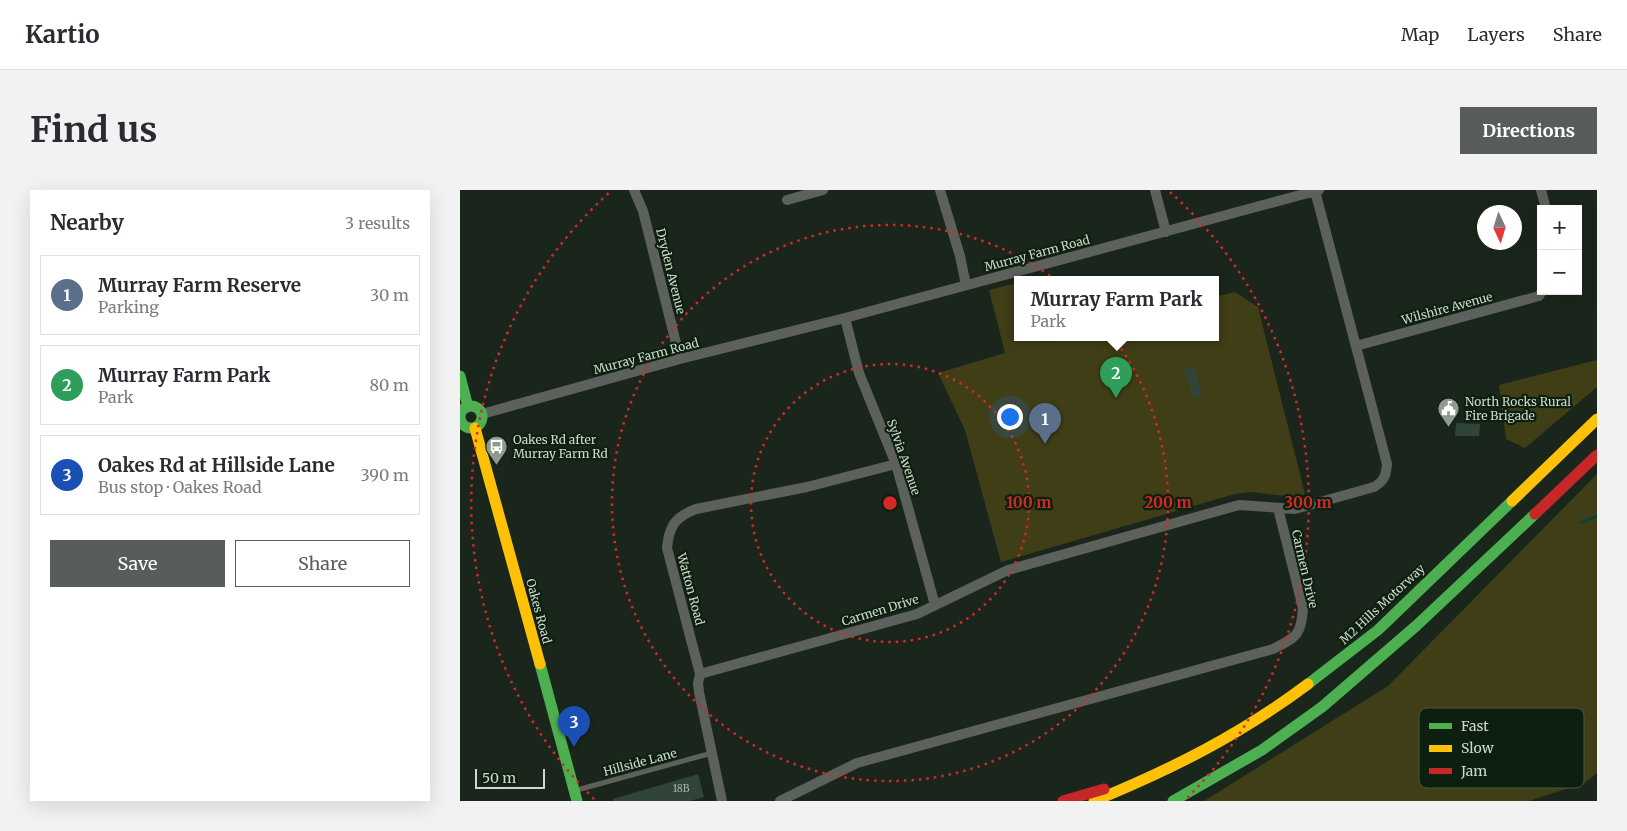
<!DOCTYPE html>
<meta charset="utf-8">
<style>
body{margin:0;font-family:Merriweather,serif;background:#f2f2f3;color:#2b2b33}
.controls{position:absolute;right:15px;top:15px;display:grid;overflow:hidden;border-radius:0px;box-shadow:0 5px 20px #0002}
.controls button{width:45px;height:45px;display:grid;place-items:center;padding:0;border:0;border-bottom:1px solid #e1e1e2;background:#fff;color:#2b2b33;font:25px sans-serif}
.compass{position:absolute;left:1017px;top:15px;width:45px;height:45px;border-radius:50%;background:#fff;box-shadow:0 5px 20px #0002;rotate:176deg}
.scale{position:absolute;left:15px;bottom:12px;width:70px;box-sizing:border-box;padding-left:5px;border:2px solid #cdd9cd;border-top:0;font-size:14px;line-height:18px;white-space:nowrap;color:#cdd9cd;-webkit-text-stroke:4px #0d200f;paint-order:stroke}
.you{position:absolute;left:549px;top:226px;width:18px;height:18px;margin:-12px;border:4px solid #fff;border-radius:50%;background:#1a73e8;box-shadow:0 0 0 8px #1a73e833}
.badge{display:grid;place-items:center;width:32px;height:32px;border-radius:50%;background:#585d5c;color:#fff;font-size:16px;font-weight:700}
.pin{position:absolute;translate:-50% -41px;filter:drop-shadow(0 1px 2px #0008)}
.pin::after{content:'';position:absolute;top:26px;width:18px;height:15px;background:inherit;clip-path:polygon(0 0,100% 0,50% 100%)}
.popup{position:absolute;left:554px;top:86px;width:205px;height:65px;box-sizing:border-box;display:grid;place-content:center;border-radius:0px;background:#fff;filter:drop-shadow(0 1px 4px #0005);font-size:16px;white-space:nowrap;color:#7c7c81}
.popup b{font-size:19px;color:#2b2b33}
.popup::after{content:'';position:absolute;left:50%;top:100%;margin-left:-10px;border:10px solid transparent;border-top-color:#fff}
.list{margin:0;padding:0;list-style:none}
h2{display:flex;justify-content:space-between;align-items:center;height:65px;margin:0;padding:0 20px;font-size:21px}
h2 small{font-size:16px;font-weight:400;color:#7c7c81}
.list li{display:grid;grid-template-columns:32px 1fr auto;gap:15px;align-items:center;box-sizing:border-box;height:80px;margin:0 10px 10px;padding:0 10px;border:1px solid #e1e1e2;border-radius:0px}
.list b{display:block;font-size:19px;white-space:nowrap}
.list p{margin:0;font-size:16px;white-space:nowrap;color:#7c7c81}
.list em{font-size:16px;font-style:normal;color:#7c7c81}
.actions{display:flex;gap:10px;padding:15px 20px}
.actions a{flex:1;padding:11px 0;border:1px solid #585d5c;border-radius:0px;text-align:center;font-size:18px;color:#585d5c}
.actions .main{background:#585d5c;color:#fff}
.map{position:relative;flex:none;width:1137px;height:611px;overflow:hidden;border-radius:0px}
header{display:flex;align-items:center;gap:30px;box-sizing:border-box;height:70px;padding:0 25px;background:#fff;border-bottom:1px solid #e1e1e2}
header strong{font-size:24px}
nav{display:flex;gap:28px;margin-inline-start:auto;font-size:18px}
.intro{display:flex;align-items:center;justify-content:space-between;box-sizing:border-box;height:120px;padding:0 30px}
h1{margin:0;font-size:35px}
.button{padding:12px 22px;border-radius:0px;background:#585d5c;color:#fff;font-size:18px;font-weight:700}
main{display:flex;gap:30px;padding:0 30px}
aside{flex:1;background:#fff;border-radius:0px;box-shadow:0 5px 20px #0002}
.map>svg:first-child{display:block}
</style>
<header>
<strong>Kartio</strong>
<nav><a>Map</a><a>Layers</a><a>Share</a></nav>
</header>
<div class="intro"><h1>Find us</h1><a class="button">Directions</a></div>
<main>
<aside>
<h2>Nearby<small>3 results</small></h2>
<ul class="list">
<li><span class="badge" style="background:#5c6f8a">1</span><div><b>Murray Farm Reserve</b><p>Parking</p></div><em>30 m</em></li>
<li><span class="badge" style="background:#2e9e5b">2</span><div><b>Murray Farm Park</b><p>Park</p></div><em>80 m</em></li>
<li><span class="badge" style="background:#1a4fb4">3</span><div><b>Oakes Rd at Hillside Lane</b><p>Bus stop · Oakes Road</p></div><em>390 m</em></li>
</ul>
<div class="actions"><a class="main">Save</a><a>Share</a></div>
</aside>
<div class="map">
<svg width="1137" height="611" viewBox="0 0 1137 611">
<rect width="100%" height="100%" fill="#1a261c"/>
<path fill="#403e16" d="M557 93V147H586L587 152 607 147H755V107L775 102 798 117 845 304 834 307 790 302 775 304 541 372 505 240 478 183 545 163 529 100Z
M1137 170V197L1065 258 1046 249 1039 195Z
M1137 284V583L1125 593 1069 611H744L928 496Z"/>
<g fill="none" stroke-linecap="round" stroke-linejoin="round">
<path stroke="#0a423e" stroke-width="2.5" d="M1121 333 1137 326"/>
</g>
<path fill="#31443a" d="M734 176 742 205 733 208 724 178Z
M996 233 1020 234 1019 246H995Z
M238 584 244 607 230 611H153V609Z"/>
<g fill="none" stroke-linecap="round" stroke-linejoin="round">
<path stroke="#5d615c" stroke-width="5" d="M117 600 252 563"/>
<path stroke="#5d615c" stroke-width="10" d="M174 0 183 21 220 169
M480 0 500 66 506 95
M695 0 706 42
M1081 0 1086 19
M327 10 363 0
M385 128 399 183 436 274 475 415
M896 156 1079 106 1082 101
M22 224 220 169 385 128 859 0
M0 231H1
M240 484 457 424 548 380 779 315 835 319 914 297C924 291 926 286 927 274L855 1
M262 611 239 502 238 493 240 484 207 358C209 336 215 327 236 319L347 297 436 274
M320 611 397 573 813 459C837 447 841 445 843 418L818 318"/>
<path stroke="#4caf50" stroke-width="11" d="M0 186 8 217
M0 227a11 11 0 1 1 22 0a11 11 0 1 1-22 0Z
M80 474 117 611
M848 494 918 440 1052 311
M713 611 802 560 862 517 956 436 1075 324"/>
<path stroke="#ffc107" stroke-width="11" d="M15 238 80 474
M1052 311 1137 229
M634 611C712 579 780 545 848 494"/>
<path stroke="#c62828" stroke-width="11" d="M1075 324 1137 265
M603 611 644 599"/>
</g>
<g fill="none" stroke="#d62828" stroke-width="2.5" stroke-dasharray="2.5 5">
<circle cx="430" cy="313" r="139"/>
<circle cx="430" cy="313" r="278"/>
<path d="M134 609A418 418 0 0 1 150 2M710 2A418 418 0 0 1 726 609"/>
</g>
<defs>
<symbol id="civic-pin" viewBox="-11 -11 22 30"><path d="M0 17L-7.5 6A9.5 9.5 0 1 1 7.5 6Z" fill="#8e9a8f" stroke="#0d200f"/><path d="M-.6-6.5H3V-4.5H.6V-3L4-1V1h2V6H-6V1h2V-1L-.6-3ZM-1.2 2.5V6h2.4V2.5Z" fill="#fff"/></symbol>
<symbol id="bus-pin" viewBox="-11 -11 22 30"><path d="M0 17L-7.5 6A9.5 9.5 0 1 1 7.5 6Z" fill="#8e9a8f" stroke="#0d200f"/><path d="M-5-6H5V4H4V6H2V4H-2V6H-4V4H-5ZM-3.5-4V0h7V-4ZM-3.5 1.2v1.5H-2V1.2ZM2 1.2v1.5H3.5V1.2Z" fill="#fff"/></symbol>
</defs>
<g fill-rule="evenodd">
<use href="#civic-pin" x="976" y="206" width="25" height="34"/>
<use href="#bus-pin" x="24" y="244" width="25" height="34"/>
</g>
<g text-anchor="middle" dominant-baseline="central" stroke-width="4.5" stroke-linejoin="round" paint-order="stroke">
<g font-size="10" fill="#a6b4a8">
<text x="221" y="598">18B</text>
</g>
<g font-size="12" fill="#cdd9cd" stroke="#0d200f">
<text transform="translate(577 63) rotate(-15)">Murray Farm Road</text>
<text transform="translate(211 81) rotate(76)">Dryden Avenue</text>
<text transform="translate(987 118) rotate(-15)">Wilshire Avenue</text>
<text transform="translate(186 166) rotate(-15)">Murray Farm Road</text>
<text transform="translate(444 267) rotate(71)">Sylvia Avenue</text>
<text transform="translate(845 379) rotate(77)">Carmen Drive</text>
<text transform="translate(231 399) rotate(75)">Watton Road</text>
<text transform="translate(922 414) rotate(-43)">M2 Hills Motorway</text>
<text transform="translate(420 420) rotate(-17)">Carmen Drive</text>
<text transform="translate(79 421) rotate(75)">Oakes Road</text>
<text transform="translate(180 572) rotate(-15)">Hillside Lane</text>
</g>
<g font-size="12" fill="#cdd9cd" stroke="#0d200f" text-anchor="start">
<text x="1005" y="211">North Rocks Rural<tspan x="1005" dy="14">Fire Brigade</tspan></text>
<text x="53" y="249">Oakes Rd after<tspan x="53" dy="14">Murray Farm Rd</tspan></text>
</g>
</g>
<rect x="959" y="518" width="165" height="80" rx="8" fill="#0d200f" stroke="#475848" stroke-width="1"/>
<rect x="969" y="533" width="23" height="6" fill="#4caf50"/>
<rect x="969" y="555" width="23" height="7" fill="#ffc107"/>
<rect x="969" y="578" width="23" height="6" fill="#c62828"/>
<g font-size="14" fill="#cdd9cd">
<text x="1001" y="541">Fast</text>
<text x="1001" y="563">Slow</text>
<text x="1001" y="586">Jam</text>
</g>
<circle cx="430" cy="313" r="8" fill="#d62828" stroke="#0d200f" stroke-width="2.5"/>
<g font-size="15" text-anchor="middle" font-weight="bold" fill="#d62828" stroke="#0d200f" stroke-width="4.5" stroke-linejoin="round" paint-order="stroke">
<text x="569" y="318">100 m</text>
<text x="708" y="318">200 m</text>
<text x="848" y="318">300 m</text>
</g>
</svg>
<div class="controls">
<button>+</button>
<button>−</button>
</div>
<svg class="compass" viewBox="-18 -18 36 36"><path d="M0-13l5 13h-10z" fill="#e53935"/><path d="M0 13l5-13h-10z" fill="#7c7c81"/></svg>
<div class="scale">50 m</div>
<div class="you"></div>
<div class="pin badge" style="left:585px;top:254px;background:#5c6f8a">1</div>
<div class="pin badge" style="left:656px;top:208px;background:#2e9e5b">2</div>
<div class="popup"><b>Murray Farm Park</b>Park</div>
<div class="pin badge" style="left:114px;top:557px;background:#1a4fb4">3</div>
</div>
</main>
